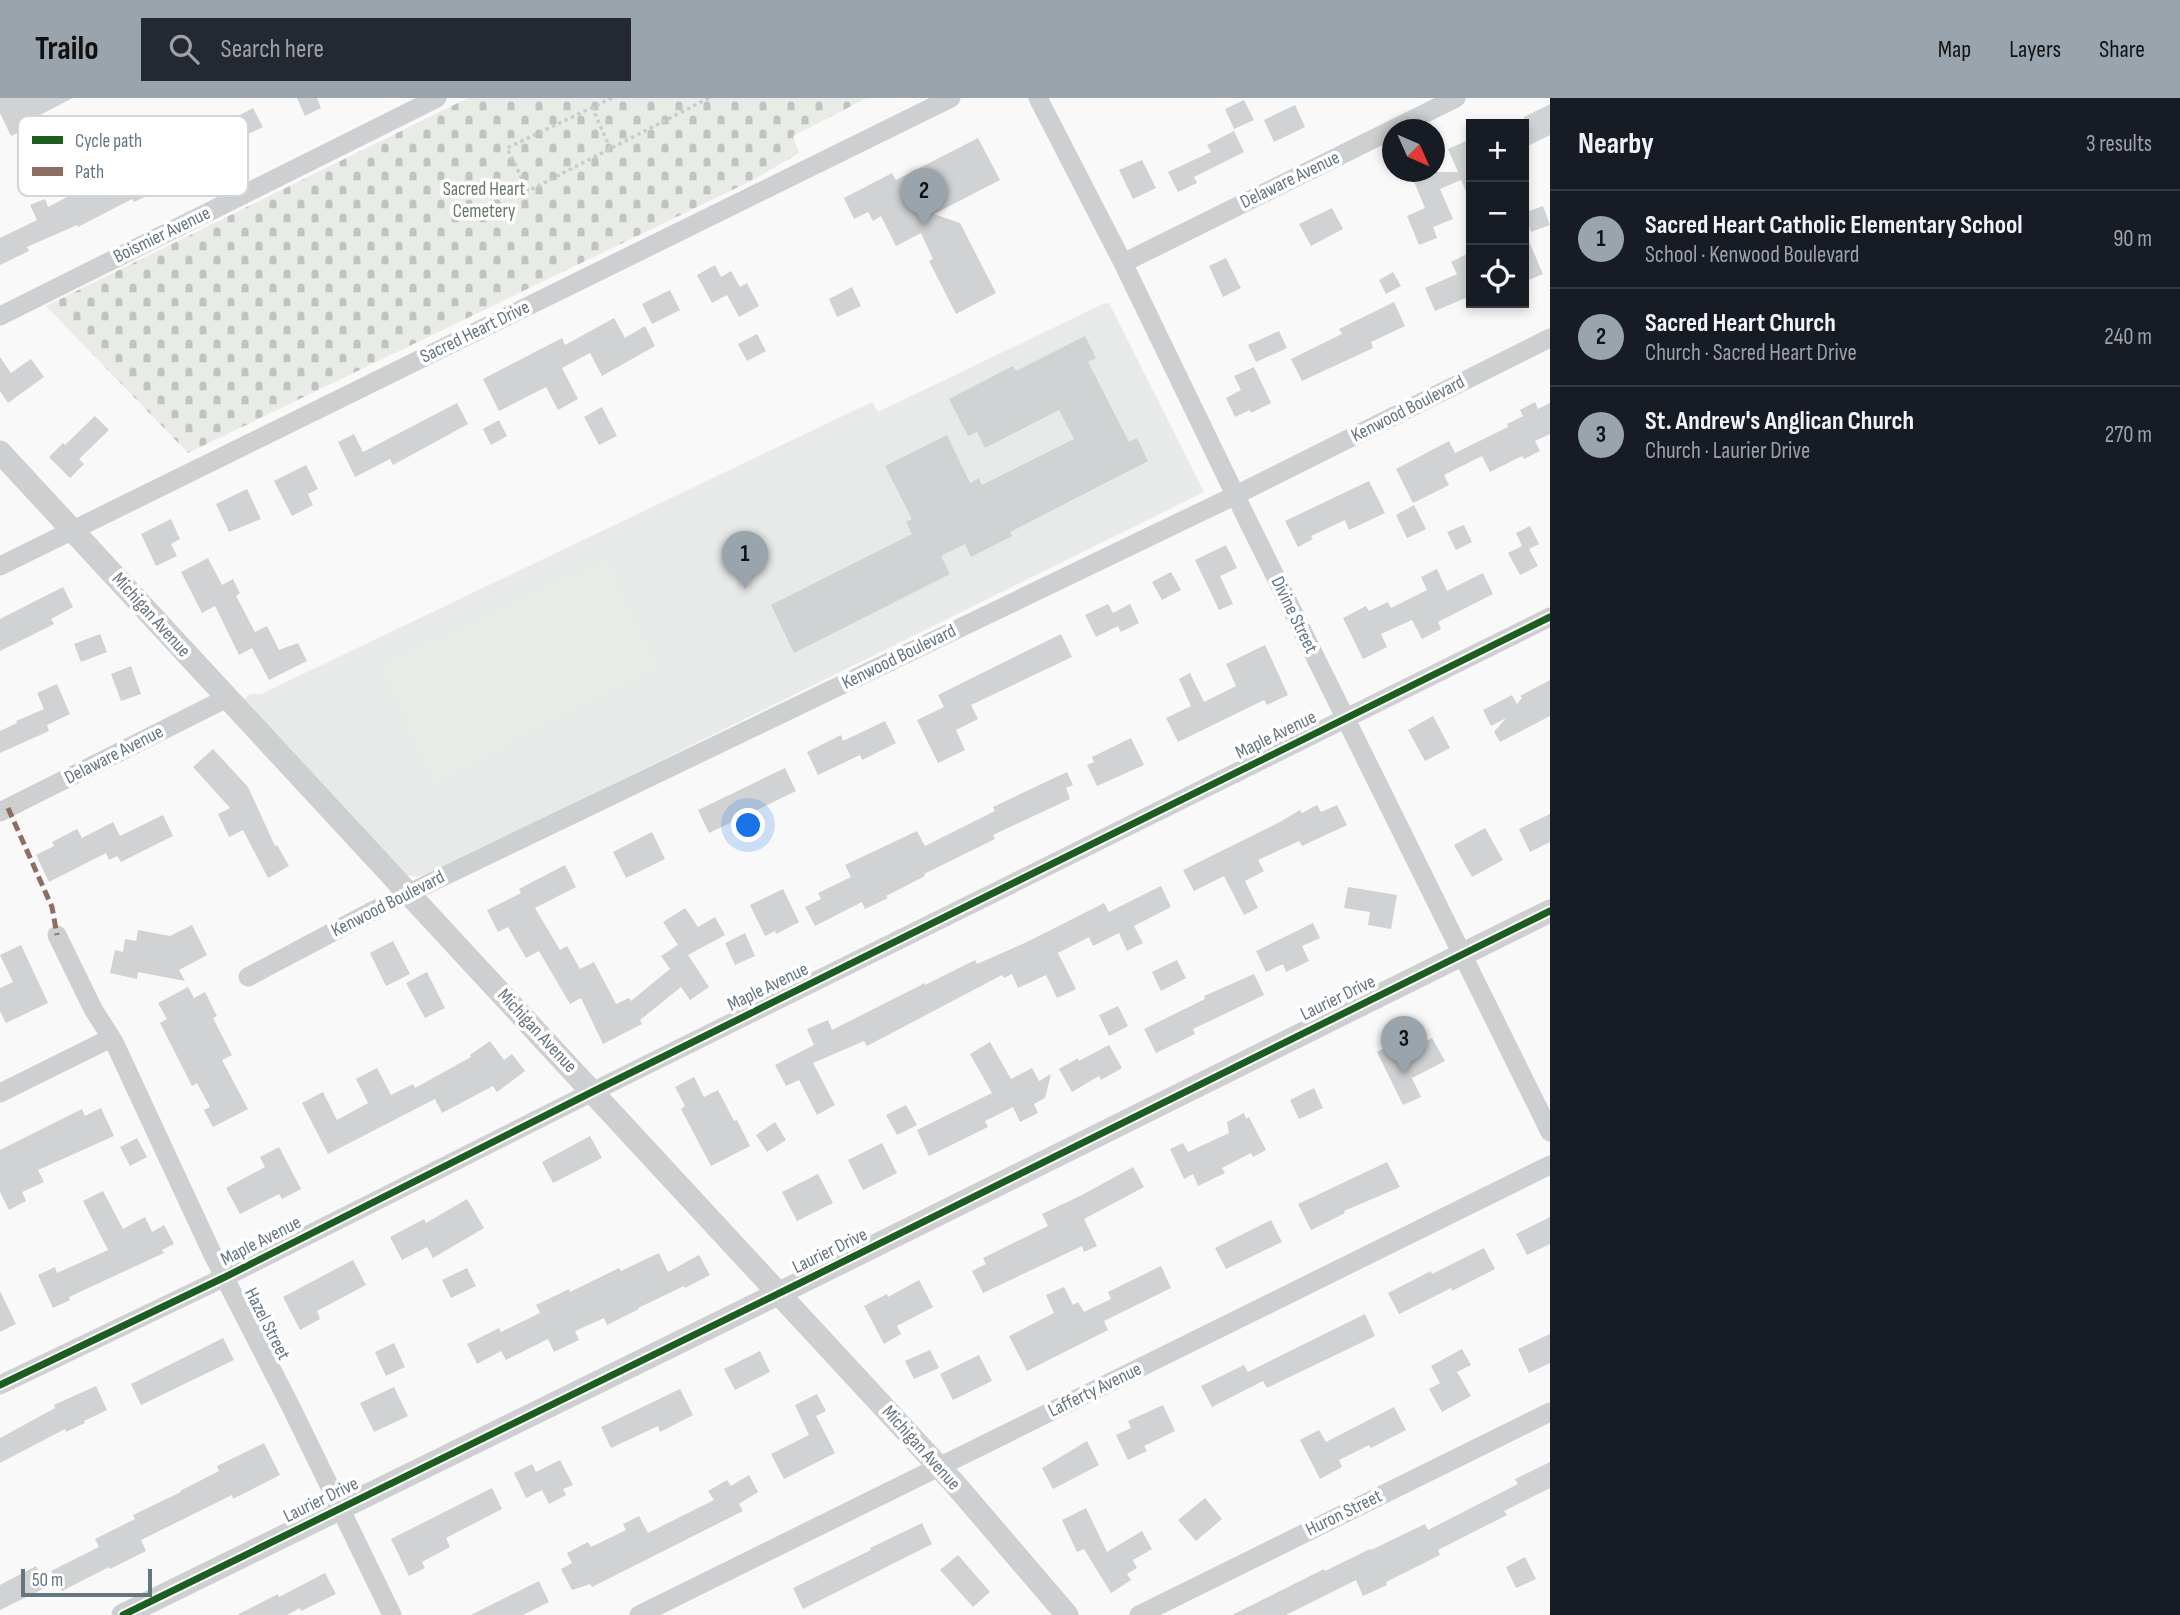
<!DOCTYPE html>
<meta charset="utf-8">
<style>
body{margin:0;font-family:"Sofia Sans Condensed",sans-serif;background:#242831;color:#f1f3f6}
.controls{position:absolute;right:21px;top:21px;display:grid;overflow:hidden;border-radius:0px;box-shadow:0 4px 10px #0003}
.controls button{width:63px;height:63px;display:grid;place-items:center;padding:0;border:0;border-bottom:2px solid #363941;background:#171b24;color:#f1f3f6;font:35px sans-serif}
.compass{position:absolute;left:1382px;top:21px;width:63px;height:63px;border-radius:50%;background:#171b24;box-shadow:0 4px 10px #0003;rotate:135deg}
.scale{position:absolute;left:21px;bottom:18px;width:131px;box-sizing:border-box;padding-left:7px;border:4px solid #657683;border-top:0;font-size:19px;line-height:24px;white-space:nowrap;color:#657683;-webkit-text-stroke:5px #fff;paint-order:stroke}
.you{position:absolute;left:749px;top:728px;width:24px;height:24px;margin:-18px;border:5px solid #fff;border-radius:50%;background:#1a73e8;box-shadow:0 0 0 10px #1a73e833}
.badge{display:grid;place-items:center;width:46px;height:46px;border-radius:50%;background:#99a4ac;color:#111;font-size:23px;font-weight:700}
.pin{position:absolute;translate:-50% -58px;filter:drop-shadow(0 2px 4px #0008)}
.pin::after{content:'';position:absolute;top:37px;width:24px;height:21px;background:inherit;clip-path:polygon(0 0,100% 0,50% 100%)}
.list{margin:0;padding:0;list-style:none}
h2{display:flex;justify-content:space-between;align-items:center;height:91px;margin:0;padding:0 28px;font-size:30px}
h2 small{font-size:23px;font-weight:400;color:#9ea1a6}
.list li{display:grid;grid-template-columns:46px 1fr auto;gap:21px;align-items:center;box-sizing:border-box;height:98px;padding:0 28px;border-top:2px solid #363941}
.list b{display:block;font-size:26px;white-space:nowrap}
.list p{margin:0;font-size:23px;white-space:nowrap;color:#9ea1a6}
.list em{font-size:23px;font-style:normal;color:#9ea1a6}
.icon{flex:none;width:38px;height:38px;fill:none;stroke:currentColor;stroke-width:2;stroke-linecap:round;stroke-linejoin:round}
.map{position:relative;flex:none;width:1550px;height:1517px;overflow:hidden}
header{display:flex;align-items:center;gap:42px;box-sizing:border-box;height:98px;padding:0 35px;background:#99a4ac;color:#111}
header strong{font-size:33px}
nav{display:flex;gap:38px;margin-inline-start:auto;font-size:24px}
.search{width:490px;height:63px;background:#242831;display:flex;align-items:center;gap:18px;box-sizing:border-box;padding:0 24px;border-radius:0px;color:#9ea1a6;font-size:26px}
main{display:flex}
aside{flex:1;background:#171b24}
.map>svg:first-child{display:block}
</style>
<header>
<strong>Trailo</strong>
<div class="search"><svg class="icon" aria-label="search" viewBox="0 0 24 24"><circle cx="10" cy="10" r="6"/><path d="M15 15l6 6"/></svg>Search here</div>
<nav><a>Map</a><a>Layers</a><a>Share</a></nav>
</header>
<main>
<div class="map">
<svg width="1550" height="1517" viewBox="0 0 1550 1517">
<defs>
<pattern id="cemetery-stones" width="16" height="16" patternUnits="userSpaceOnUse" patternTransform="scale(1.75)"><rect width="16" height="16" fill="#e8ebe6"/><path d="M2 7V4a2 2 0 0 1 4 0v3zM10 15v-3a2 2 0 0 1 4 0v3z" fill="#c0c3c0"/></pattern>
</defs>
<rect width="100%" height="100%" fill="#f9f9f9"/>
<path fill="#e8e9e9" d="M1109 205 1204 394 433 775 417 779 406 777 243 602 250 596H261L872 304 878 314 1103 206Z"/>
<path fill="#e8ebe6" d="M608 459 659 571 434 686 378 567Z"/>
<path fill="url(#cemetery-stones)" d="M468 0H867L793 38 799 55 755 81 188 355 46 208Z"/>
<path fill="#d0d2d3" d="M0 0H73L36 19 44 36 29 43 23 32 11 38 0 15Z
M297 0H317L321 10 305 18Z
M1244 2 1254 22 1234 31 1225 11Z
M1550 6V37L1524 50V19Z
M1295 7 1305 29 1274 44 1264 22Z
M253 10 263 29 244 38 246 43 186 73 175 52Z
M1234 33 1244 54 1194 79 1197 85 1178 94 1168 74 1211 54 1207 47Z
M978 40 1000 82 934 116 960 125 996 195 956 216 929 163 933 161 921 135 896 148 881 118 873 123 868 114 854 121 844 100 892 75 896 82Z
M1471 41V105L1461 82 1440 91 1453 121 1433 129 1437 140 1419 147 1407 118 1425 110 1410 74H1458L1448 51Z
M1142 62 1156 90 1133 101 1119 72Z
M152 68 163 90 134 104 132 101 78 129 77 127 27 149 29 153 0 167V140L37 122 30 107 45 101 48 109 105 79 110 89Z
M1543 108 1550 127 1531 134 1524 115Z
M1332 110 1343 131 1311 148 1299 126Z
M1524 132 1543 176 1524 184Z
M1471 154V206L1468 199 1435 213 1425 190 1457 176 1451 164Z
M1226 160 1241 190 1223 199 1209 168Z
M715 167 721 179 731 173 740 189 747 185 759 208 739 219 727 197 712 205 697 177Z
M1393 174 1401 188 1386 196 1379 182Z
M852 189 861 208 837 219 829 201Z
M670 192 680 212 652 226 642 206Z
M1394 204 1405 228 1371 244 1373 250 1302 283 1291 261 1342 236 1339 231Z
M614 220 625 240 645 228 655 248 602 278 590 255 562 270 578 301 558 312 546 289 499 313 483 281 562 240 565 247Z
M1279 233 1287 250 1256 264 1248 247Z
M757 236 766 253 747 263 738 246Z
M1085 238 1096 260 1088 264 1129 344 1137 340 1148 363 1010 434 1012 438 971 459 965 446 941 458 950 476 794 555 771 507 912 436 906 424 912 421 885 368 947 337 970 385 979 380 982 387 1074 341 1059 312 985 350 977 334 968 338 949 301 1013 268 1016 273Z
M0 259 11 275 31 261 44 279 8 305 0 293Z
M1254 269 1271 305 1251 315 1250 312 1235 319 1226 300 1241 292 1234 278Z
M1535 304 1538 311 1550 305V336L1535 343 1540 353 1524 361 1522 358 1490 374 1482 358 1444 377 1449 387 1413 405 1396 371 1449 343 1455 355 1508 329 1507 326 1523 318 1520 312Z
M457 305 468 326 393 367 390 361 355 379 338 344 354 336 363 354Z
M602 309 617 338 599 347 584 319Z
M95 318 109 332 79 361 84 366 70 380 49 359 63 345 65 347Z
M499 322 507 338 491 347 483 331Z
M306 367 318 391 308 396 313 407 292 418 274 383Z
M1369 383 1385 415 1349 432 1345 422 1311 438 1313 441 1298 449 1285 423Z
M247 391 261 421 229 434 216 406Z
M1414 407 1426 431 1407 440 1396 417Z
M171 421 180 441 171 446 177 458 156 468 141 436Z
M1464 427 1472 444 1456 452 1447 434Z
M1530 428 1539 446 1529 451 1538 468 1520 477 1508 455 1522 448 1516 435Z
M1226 447 1237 470 1220 478 1233 506 1219 512 1195 462Z
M208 460 222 487 233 481 240 495 236 498 255 534 267 528 279 552 298 545 307 563 269 582 252 550 239 557 215 508 202 515 181 474Z
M1437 471 1447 493 1483 475 1493 496 1438 524 1441 531 1422 541 1412 522 1381 536 1387 549 1363 561 1343 520 1366 508 1369 513 1388 504 1391 510 1427 492 1421 479Z
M1171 474 1181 492 1162 502 1152 484Z
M63 489 73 509 51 521 54 526 0 553V521Z
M1108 506 1113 515 1130 506 1139 525 1121 534 1118 528 1096 539 1085 517Z
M100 536 107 554 81 564 74 546Z
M1061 536 1072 559 971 607 978 621 956 632 965 652 938 665 917 622 944 609 938 597Z
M1265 547 1288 597 1267 607 1264 602 1178 644 1166 620 1191 608 1179 581 1190 575 1204 604 1236 588 1226 566Z
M131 568 141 596 121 603 111 576Z
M1550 582V618L1500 644 1494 634 1506 620 1491 628 1483 612 1512 597 1517 606 1522 600 1520 598Z
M57 586 70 616 47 627 49 633 0 655V633L17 625 16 623 44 611 37 595Z
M1433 618 1450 650 1425 663 1408 632Z
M885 623 896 645 862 662 860 657 818 677 807 654 841 637 843 643Z
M1131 640 1144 667 1097 688 1087 667 1094 664 1092 659Z
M213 651 248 689 275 748 277 747 289 768 268 780 243 732 229 739 218 716 230 710 193 669Z
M785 670 796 693 709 735 698 712Z
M1067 674 1073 687 1066 690 1070 701 993 737 995 741 924 776 925 778 886 798 888 800 865 811 862 804 815 828 805 809 821 801 818 795 851 779 845 767 917 733 925 748 995 713 993 709Z
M1317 707 1321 714 1337 707 1347 727 1302 748 1299 743 1258 762 1264 773 1245 783 1258 810 1244 817 1224 778 1194 793 1183 772 1278 725 1300 712 1302 715Z
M1550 716V744L1530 754 1519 731Z
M163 717 173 738 121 764 117 758 109 762 106 755 49 784 36 757 54 748 52 744 77 731 82 740 113 724 120 738Z
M1485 730 1503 762 1472 779 1454 747Z
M652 734 665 761 626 780 613 754Z
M565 767 576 789 535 810 560 852 567 848 580 871 594 864 616 906 629 900 631 903 670 871 661 858 678 847 663 824 685 810 698 829 715 819 725 837 688 857 709 889 690 902 681 889 640 922 642 926 603 946 581 900 570 906 539 853 526 860 508 829 498 834 487 812 521 795 519 791Z
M1161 788 1171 809 1134 828 1143 845 1127 853 1119 835 1093 848 1089 839 1058 855 1076 891 1057 900 1046 877 1018 890 1012 876 1004 880 1002 877 867 948 864 943 813 965 835 1007 817 1017 799 982 786 988 775 967 814 947 807 931 828 922 832 932 925 885V887L975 862 977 866 1027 844 1104 805 1109 814Z
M1348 789 1397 797 1391 831 1368 827 1370 814 1344 810Z
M783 791 799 824 776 836 775 833 765 838 750 807Z
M1313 825 1320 840 1302 848 1309 863 1286 874 1283 866 1266 874 1256 853Z
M192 827 207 857 179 872 185 883 138 874 137 881 110 875 115 852 123 854 125 841 136 843 138 832 170 838Z
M745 835 755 858 735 867 725 845Z
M393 843 410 876 386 888 370 855Z
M21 847 48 905 6 925 0 913V890L13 884 0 857Z
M1177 862 1186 880 1161 893 1152 874Z
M427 874 445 910 425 920 406 885Z
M1254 876 1264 897 1193 931 1195 936 1156 955 1144 931 1205 901 1204 898Z
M188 889 194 900 205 894 217 918 213 920 232 957 222 962 248 1011 213 1029 204 1012 210 1009 197 985 192 988 160 925 167 921 158 905Z
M1118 908 1128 928 1109 938 1099 917Z
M1432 940 1445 963 1412 980 1421 999 1403 1007 1377 954 1398 944 1403 955Z
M490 943 504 962 512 956 525 973 497 994 493 988 442 1015 435 1001 328 1056 302 1005 323 994 337 1022 368 1005 356 981 377 970 391 997 413 986 415 990 471 959 470 957Z
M990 944 1011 981 1032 970 1039 983 1051 976 1045 1000 1034 1006 1038 1015 1020 1024 1013 1009 985 1023 988 1029 929 1058 917 1032 992 995 970 956Z
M1109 947 1122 970 1101 982 1099 978 1072 994 1059 971 1078 960 1079 963Z
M694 979 704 999 718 992 734 1023 737 1022 750 1048 711 1068 681 1011 685 1008 675 989Z
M1314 990 1323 1010 1299 1021 1290 1002Z
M906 1007 917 1027 897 1037 886 1017Z
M101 1010 114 1038 38 1072 44 1084 22 1094 26 1103 9 1112 0 1094V1052L82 1011 85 1018Z
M1244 1015 1246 1021 1249 1019 1266 1052 1253 1059 1251 1055 1222 1070 1225 1075 1198 1088 1193 1076 1184 1081 1170 1051 1183 1045 1188 1054 1229 1035 1227 1024Z
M775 1024 786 1042 767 1054 756 1037Z
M590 1038 602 1060 553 1085 542 1064Z
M137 1040 147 1059 130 1068 120 1049Z
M882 1045 897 1075 863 1092 848 1062Z
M279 1049 301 1091 282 1101 279 1096 240 1116 226 1090 265 1069 260 1059Z
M1387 1064 1400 1089 1344 1113 1345 1115 1311 1132 1298 1106Z
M1133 1069 1144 1089 1084 1121 1097 1148 1084 1154 1082 1148 983 1195 972 1173 986 1166 983 1160 1048 1128 1042 1116 1082 1097Z
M818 1076 833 1105 797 1123 782 1094Z
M103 1093 123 1131 145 1119 152 1134 164 1127 174 1146 162 1152 164 1155 69 1199 70 1202 53 1210 38 1177 55 1169 57 1175 108 1152 83 1103Z
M467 1101 484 1130 433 1160 427 1149 402 1162 390 1139 424 1121 426 1125Z
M1550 1119V1146L1527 1157 1516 1136Z
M1271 1122 1282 1144 1226 1171 1215 1150Z
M1484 1150 1495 1171 1452 1193 1451 1190 1399 1216 1388 1195 1431 1173 1432 1176Z
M659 1155 668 1174 699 1157 710 1177 685 1190 684 1188 638 1210 639 1211 607 1227 604 1220 575 1233 579 1242 554 1254 548 1241 506 1262 501 1253 477 1266 467 1246 499 1230 501 1234 540 1215 536 1207 569 1191 570 1194 619 1170 621 1173Z
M353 1162 366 1187 317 1213 320 1221 300 1232 283 1199Z
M1161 1168 1171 1190 1104 1223 1108 1232 1027 1273 1009 1238 1054 1215 1046 1197 1064 1189 1073 1207 1078 1204 1084 1214 1111 1201 1108 1194Z
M467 1170 476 1188 451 1200 442 1182Z
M919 1182 933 1209 897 1228 901 1236 884 1246 864 1208 887 1196 888 1199Z
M0 1193 16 1226 0 1234Z
M1365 1216 1375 1238 1267 1290 1263 1283 1212 1309 1201 1288 1244 1267 1248 1274Z
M1550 1236V1265L1529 1275 1518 1251Z
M223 1240 234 1262 141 1307 131 1286Z
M394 1245 405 1269 386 1278 375 1254Z
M1462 1251 1471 1267 1457 1274 1471 1298 1442 1314 1429 1291 1440 1285 1431 1268Z
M930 1252 939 1270 914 1281 905 1263Z
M760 1253 770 1274 735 1292 724 1271Z
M979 1257 992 1283 953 1302 940 1276Z
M96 1288 107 1312 84 1323 85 1325 66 1334 65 1331 0 1365V1340L55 1310 54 1307Z
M394 1289 408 1318 374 1334 360 1305Z
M680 1291 693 1317 660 1334 658 1328 611 1350 601 1329Z
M817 1296 826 1313 816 1318 835 1355 784 1381 771 1356 809 1337 795 1307Z
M1163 1307 1175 1333 1144 1348 1147 1353 1128 1362 1116 1337 1131 1330 1128 1323Z
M1394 1309 1406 1332 1371 1350 1369 1347 1339 1362 1342 1369 1320 1381 1300 1342 1319 1332 1326 1344Z
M1087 1343 1099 1367 1053 1391 1042 1370Z
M264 1345 280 1377 233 1401 232 1397 141 1442 146 1453 110 1471 109 1469 62 1493 51 1473 99 1449 95 1441 135 1421 133 1417 181 1394 180 1393 219 1373 217 1368Z
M560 1362 573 1387 563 1391 566 1397 549 1406 542 1392 526 1400 514 1375 532 1366 536 1374Z
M1550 1364V1390L1504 1413 1507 1417 1438 1452 1440 1457 1386 1484 1387 1487 1363 1498 1356 1482 1286 1517H1232L1324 1471 1325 1473 1370 1451 1371 1452 1425 1426 1428 1432 1518 1386 1515 1381Z
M749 1377 758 1394 739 1406 743 1413 592 1489 590 1486 572 1492 561 1471 572 1465 567 1455 588 1444 591 1449 626 1432 623 1426 639 1418 648 1435 714 1402 708 1393 727 1382 731 1388Z
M492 1390 502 1411 446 1440 450 1449 422 1464 425 1470 409 1478 391 1441Z
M1205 1400 1222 1421 1196 1443 1178 1422Z
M1086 1410 1107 1454 1142 1433 1152 1451 1133 1462 1137 1470 1127 1476 1131 1482 1111 1495 1084 1451 1077 1454 1062 1422Z
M922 1425 932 1446 803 1511 793 1490 871 1452 870 1450Z
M958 1457 990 1494 973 1509 940 1472Z
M1525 1459 1536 1481 1516 1490 1506 1469Z
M36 1468 47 1489 0 1512V1487Z
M325 1475 336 1496 301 1513 300 1510 287 1517H237L278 1496 279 1499Z
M539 1483 549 1504 523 1517H471Z"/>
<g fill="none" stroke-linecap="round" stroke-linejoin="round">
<path stroke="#cbcccd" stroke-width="3.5" stroke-dasharray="3.5 3.5" stroke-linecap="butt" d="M612 0 507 50 528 93 709 0
M592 9 610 50"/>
<path stroke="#cecfd0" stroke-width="19" d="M1038 0 1123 165 1243 413 1550 1034
M1123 165 1456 0
M0 218 437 0
M0 468 951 0
M0 714 227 600
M57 837 93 911 114 944 212 1155 292 1311 392 1517
M248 879 380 809 1236 397 1550 240
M0 995 111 940
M0 1287 225 1179 592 994 1550 519
M639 1517 1550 1067
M1139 1517 1550 1314"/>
<path stroke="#cecfd0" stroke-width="23" d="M0 354 954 1385 1067 1517
M123 1517 798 1186 1550 813"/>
<path stroke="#8d6e63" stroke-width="5" stroke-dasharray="10 5" stroke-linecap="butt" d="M8 710 52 809 57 837"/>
<defs>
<path id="cycleway" d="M0 1287 225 1179 592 994 1550 519
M123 1517 798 1186 1550 813"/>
</defs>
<use href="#cycleway" stroke="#fff" stroke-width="11"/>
<use href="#cycleway" stroke="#1b5e20" stroke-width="7"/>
</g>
<g text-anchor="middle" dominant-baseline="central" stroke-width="7" stroke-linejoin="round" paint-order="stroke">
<g font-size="19" fill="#657683" stroke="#fff">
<text transform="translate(1290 82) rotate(-26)">Delaware Avenue</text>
<text transform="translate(162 137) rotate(-26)">Boismier Avenue</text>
<text transform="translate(475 234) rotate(-26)">Sacred Heart Drive</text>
<text transform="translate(1408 311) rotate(-27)">Kenwood Boulevard</text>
<text transform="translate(151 517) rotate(48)">Michigan Avenue</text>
<text transform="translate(1294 517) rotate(64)">Divine Street</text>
<text transform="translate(899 559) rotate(-26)">Kenwood Boulevard</text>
<text transform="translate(1276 637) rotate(-26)">Maple Avenue</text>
<text transform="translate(114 657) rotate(-27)">Delaware Avenue</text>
<text transform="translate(388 806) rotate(-27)">Kenwood Boulevard</text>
<text transform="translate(768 889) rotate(-26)">Maple Avenue</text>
<text transform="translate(1338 900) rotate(-26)">Laurier Drive</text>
<text transform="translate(537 933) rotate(47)">Michigan Avenue</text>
<text transform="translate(261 1143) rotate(-27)">Maple Avenue</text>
<text transform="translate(830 1153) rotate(-26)">Laurier Drive</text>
<text transform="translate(267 1226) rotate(63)">Hazel Street</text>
<text transform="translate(1095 1292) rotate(-26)">Lafferty Avenue</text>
<text transform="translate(921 1350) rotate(48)">Michigan Avenue</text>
<text transform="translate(321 1402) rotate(-26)">Laurier Drive</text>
<text transform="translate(1344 1415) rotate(-26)">Huron Street</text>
</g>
<g font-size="19" fill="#687a64" stroke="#fff">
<text x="484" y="91">Sacred Heart<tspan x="484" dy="22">Cemetery</tspan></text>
</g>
</g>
<rect x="18" y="18" width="230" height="80" rx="10" fill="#fff" stroke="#d1d6da" stroke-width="2"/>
<rect x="32" y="38" width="31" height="8" fill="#1b5e20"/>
<rect x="32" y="69" width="31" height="9" fill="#8d6e63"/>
<g font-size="19" fill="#657683">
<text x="75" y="49">Cycle path</text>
<text x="75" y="80">Path</text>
</g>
</svg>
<div class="controls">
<button>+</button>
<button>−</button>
<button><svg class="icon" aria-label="locate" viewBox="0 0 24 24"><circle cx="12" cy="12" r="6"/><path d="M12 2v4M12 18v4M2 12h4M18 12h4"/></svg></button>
</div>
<svg class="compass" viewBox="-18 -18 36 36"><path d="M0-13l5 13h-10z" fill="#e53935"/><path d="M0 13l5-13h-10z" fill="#9ea1a6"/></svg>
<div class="scale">50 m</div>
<div class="you"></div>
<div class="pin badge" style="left:745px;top:491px">1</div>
<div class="pin badge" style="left:924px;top:128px">2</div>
<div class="pin badge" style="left:1404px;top:976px">3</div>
</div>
<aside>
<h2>Nearby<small>3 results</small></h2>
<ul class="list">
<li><span class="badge">1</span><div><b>Sacred Heart Catholic Elementary School</b><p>School · Kenwood Boulevard</p></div><em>90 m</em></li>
<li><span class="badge">2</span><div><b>Sacred Heart Church</b><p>Church · Sacred Heart Drive</p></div><em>240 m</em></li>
<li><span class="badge">3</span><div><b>St. Andrew's Anglican Church</b><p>Church · Laurier Drive</p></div><em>270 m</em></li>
</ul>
</aside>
</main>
